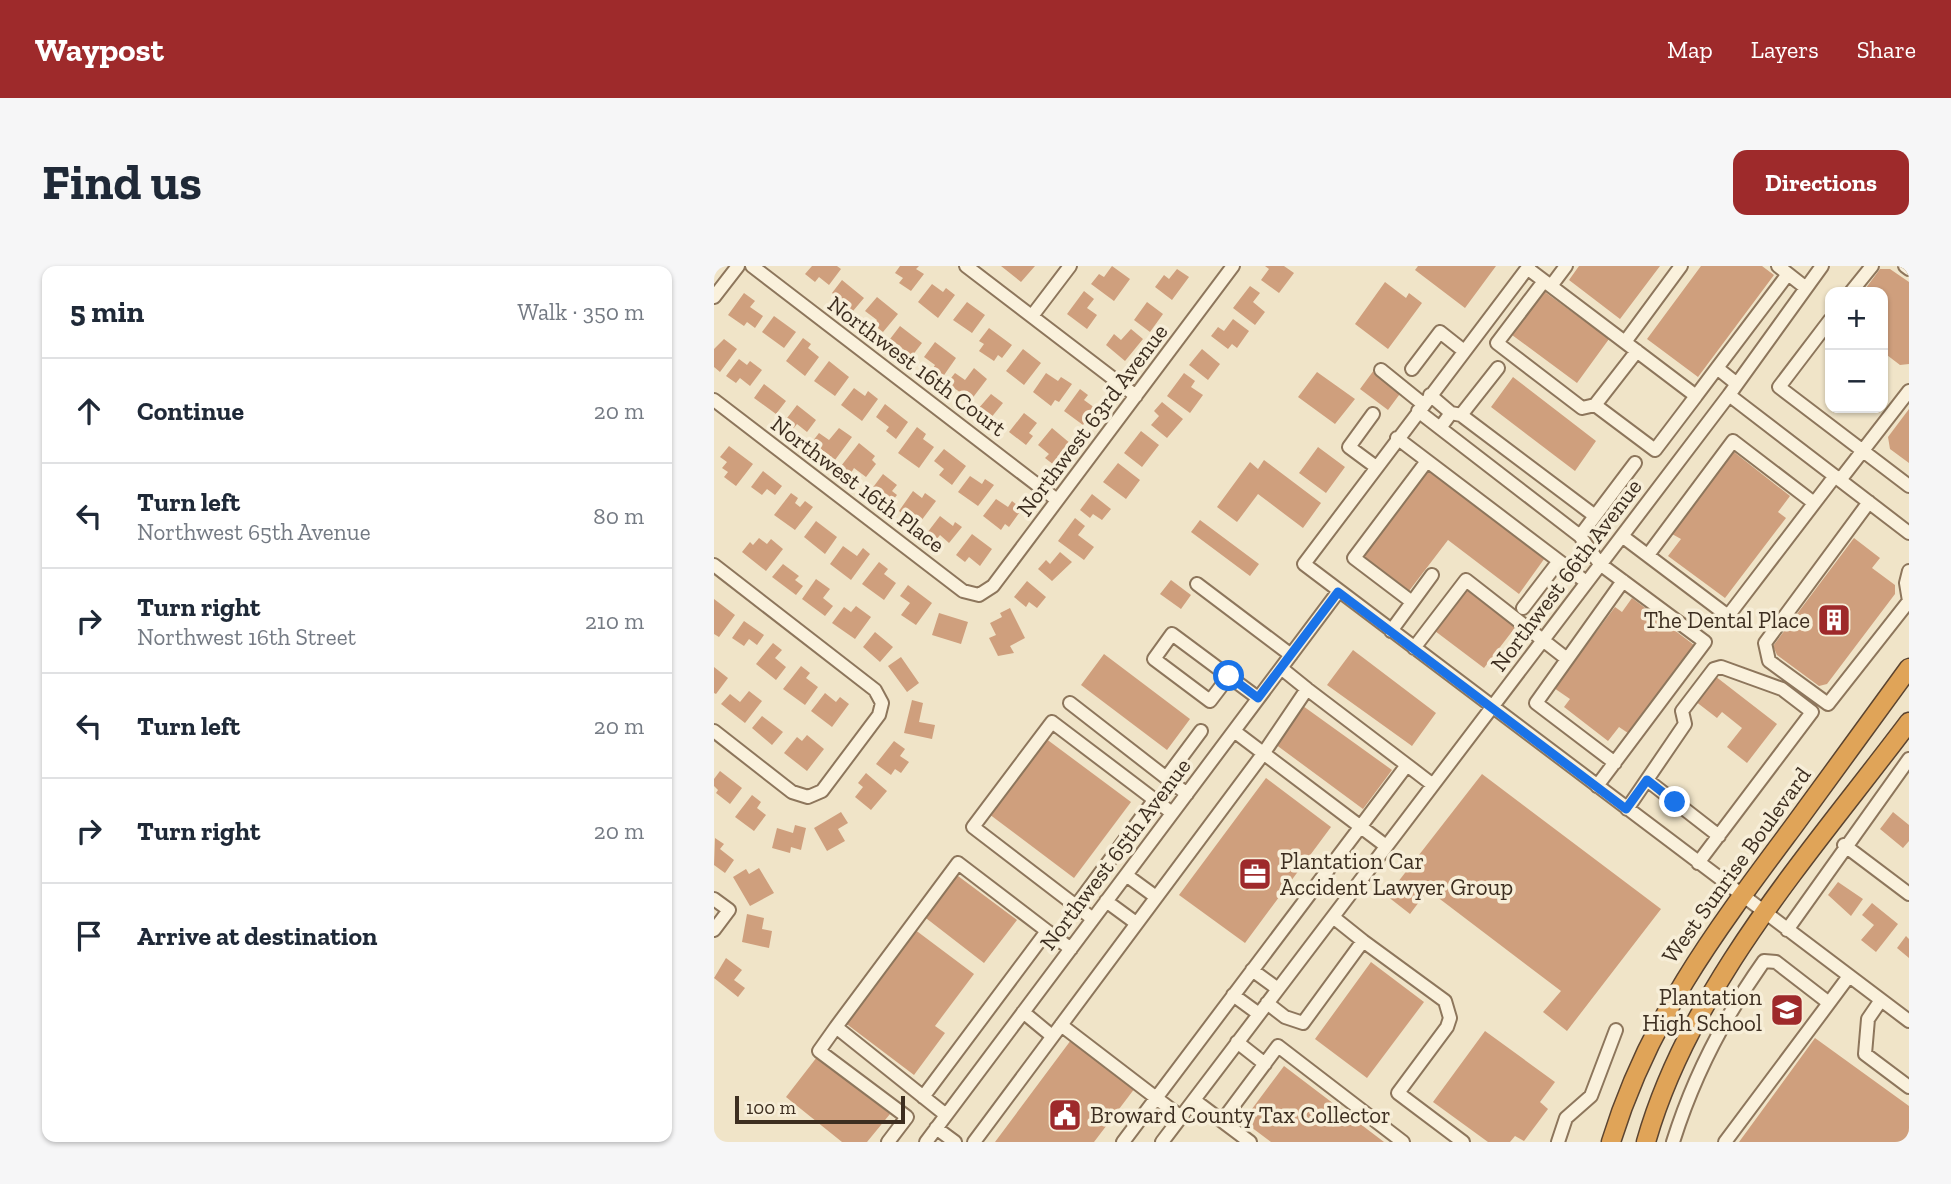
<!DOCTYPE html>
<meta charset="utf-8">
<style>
body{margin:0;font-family:"Zilla Slab",serif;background:#f6f6f7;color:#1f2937}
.controls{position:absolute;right:21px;top:21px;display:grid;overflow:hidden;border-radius:14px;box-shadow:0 2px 5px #0004}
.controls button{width:63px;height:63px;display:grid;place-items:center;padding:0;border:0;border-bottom:2px solid #e0e1e3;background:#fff;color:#1f2937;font:35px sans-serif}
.scale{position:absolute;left:21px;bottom:18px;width:170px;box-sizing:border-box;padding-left:7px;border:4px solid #3d2e20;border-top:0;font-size:19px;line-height:24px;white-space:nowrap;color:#3d2e20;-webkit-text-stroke:5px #f7eed8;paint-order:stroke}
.stop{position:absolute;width:21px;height:21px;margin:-16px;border:5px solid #1a73e8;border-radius:50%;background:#fff}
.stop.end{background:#1a73e8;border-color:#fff;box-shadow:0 2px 7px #0008}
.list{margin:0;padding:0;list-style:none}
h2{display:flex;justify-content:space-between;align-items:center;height:91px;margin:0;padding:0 28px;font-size:30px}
h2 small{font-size:23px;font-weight:400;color:#747a83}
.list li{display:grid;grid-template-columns:46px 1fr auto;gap:21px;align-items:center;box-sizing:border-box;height:105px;padding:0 28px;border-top:2px solid #e0e1e3}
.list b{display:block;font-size:26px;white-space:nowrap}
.list p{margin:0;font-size:23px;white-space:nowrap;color:#747a83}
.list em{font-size:23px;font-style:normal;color:#747a83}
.icon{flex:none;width:38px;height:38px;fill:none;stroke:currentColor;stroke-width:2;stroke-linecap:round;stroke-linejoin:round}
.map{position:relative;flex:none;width:1195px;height:876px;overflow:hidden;border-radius:14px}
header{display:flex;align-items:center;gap:42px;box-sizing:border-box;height:98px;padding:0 35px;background:#9e2a2b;color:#fff}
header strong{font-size:33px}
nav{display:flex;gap:38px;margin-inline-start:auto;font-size:24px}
.intro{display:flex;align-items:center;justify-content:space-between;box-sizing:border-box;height:168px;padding:0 42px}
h1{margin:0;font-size:49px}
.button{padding:18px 32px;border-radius:14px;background:#9e2a2b;color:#fff;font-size:24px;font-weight:700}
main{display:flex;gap:42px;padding:0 42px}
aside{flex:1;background:#fff;border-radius:14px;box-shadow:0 2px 5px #0004}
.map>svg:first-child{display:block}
</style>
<header>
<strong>Waypost</strong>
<nav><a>Map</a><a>Layers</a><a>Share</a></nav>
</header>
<div class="intro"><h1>Find us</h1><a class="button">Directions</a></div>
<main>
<aside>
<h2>5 min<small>Walk · 350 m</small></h2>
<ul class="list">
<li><svg class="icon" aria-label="ahead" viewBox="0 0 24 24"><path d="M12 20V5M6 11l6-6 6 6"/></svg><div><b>Continue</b></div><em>20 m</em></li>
<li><svg class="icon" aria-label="left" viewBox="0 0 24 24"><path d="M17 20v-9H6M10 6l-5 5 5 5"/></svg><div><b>Turn left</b><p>Northwest 65th Avenue</p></div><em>80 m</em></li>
<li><svg class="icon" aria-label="right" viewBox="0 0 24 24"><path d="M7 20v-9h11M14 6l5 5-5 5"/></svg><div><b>Turn right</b><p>Northwest 16th Street</p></div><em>210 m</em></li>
<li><svg class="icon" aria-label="left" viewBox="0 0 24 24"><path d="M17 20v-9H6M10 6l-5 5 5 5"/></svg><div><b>Turn left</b></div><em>20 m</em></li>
<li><svg class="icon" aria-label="right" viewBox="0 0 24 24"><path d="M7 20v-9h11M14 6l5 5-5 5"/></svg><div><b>Turn right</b></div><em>20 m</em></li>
<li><svg class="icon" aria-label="arrive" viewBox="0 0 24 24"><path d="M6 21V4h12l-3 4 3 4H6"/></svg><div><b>Arrive at destination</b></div></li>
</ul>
</aside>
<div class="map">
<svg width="1195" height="876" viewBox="0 0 1195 876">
<rect width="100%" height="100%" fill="#f0e4c8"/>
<path fill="#cf9f7d" d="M98 0H123L127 3 115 19 105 11 101 16 91 8Z
M186 0H205L202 3 210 8 197 25 185 17 189 12 181 7Z
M287 0H321L307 16Z
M398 0 416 13 400 35 377 18 385 8 390 11Z
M551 0H570L580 7 565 27 547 14 555 3Z
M704 0H782L751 42 701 4Z
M865 0H946L906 53 855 14Z
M987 0H1048L1060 9 984 111 933 73Z
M463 3 475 11 458 34 441 21 450 9 455 13Z
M1166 3H1176L1195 16V98L1186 99 1169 86V26H1149Z
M128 14 150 32 139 45 118 27Z
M671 16 692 32 695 27 708 37 674 83 641 58Z
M218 18 229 26 232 22 241 29 224 52 204 36Z
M536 20 546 27 539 36 551 46 541 59 519 42Z
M370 25 380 33 373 42 383 49 373 63 353 48Z
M831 26 895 73 863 117 798 69Z
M30 27 41 35 36 41 49 50 41 62 33 56 30 60 14 49Z
M163 31 184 48 169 66 160 59 163 54 151 45Z
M253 36 271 49 258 67 239 54Z
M433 36 449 48 436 66 420 54Z
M60 50 82 66 70 82 48 66Z
M519 53 535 65 523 82 518 78 514 83 497 70 504 61 510 65Z
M186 60 208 77 198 90 176 73Z
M275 62 298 79 288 92 284 89 280 95 265 85 270 78 265 75Z
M417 63 429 73 411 95 392 79 400 68 407 74Z
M89 72 97 78 94 82 105 91 91 110 72 95Z
M10 73 23 83 6 106 0 101V83Z
M221 76 242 92 228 112 218 104 221 99 210 91Z
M309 83 327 97 310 119 292 105Z
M488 83 506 98 494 114 475 99Z
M25 93 33 99 36 95 48 104 36 120 26 112 22 117 12 110Z
M115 95 135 111 121 130 100 115Z
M260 102 273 113 257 134 233 117 241 107 251 114Z
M660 104 688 125 674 144 646 123Z
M603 106 641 133 621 158 584 131Z
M332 107 344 115 347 111 358 118 345 136 341 134 337 140 319 126Z
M470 107 481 115 477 121 489 129 476 147 453 130Z
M799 111 882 175 861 205 777 141Z
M50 118 72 135 62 148 40 132Z
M140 122 151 130 154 125 164 133 148 155 127 139Z
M366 123 374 129 370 134 381 142 369 159 350 145Z
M277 128 289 137 276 153 264 143Z
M448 136 469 153 453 172 437 159 445 150 440 145Z
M171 138 194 156 182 173 172 165 175 161 162 151Z
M83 139 102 154 93 166 83 158 79 163 70 156Z
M1195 143V197L1176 183 1174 171Z
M310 147 323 157 315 167 319 170 312 179 295 166Z
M203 161 212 168 209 173 220 181 205 202 184 187Z
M125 162 138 171 121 194 98 176 105 167 115 174Z
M338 162 357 178 340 199 331 192 335 188 324 179Z
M427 165 445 179 428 201 410 187Z
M145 177 161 190 158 194 162 198 152 211 140 202 137 207 127 200Z
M15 180 39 198 22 220 10 211 14 206 8 202 13 196 6 191Z
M604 181 631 201 612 227 585 207Z
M230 183 252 200 238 219 225 209 230 203 220 195Z
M1020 186 1076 230 1064 246 1072 252 1011 332 954 290 967 273 958 268Z
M550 194 607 237 589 262 544 228 523 256 503 241 536 196 544 203Z
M404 197 426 214 412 233 389 216Z
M716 200 833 289 805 328 734 274 695 325 649 291Z
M49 205 68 220 61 229 53 223 48 229 37 221Z
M169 208 183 219 178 225 183 229 176 238 157 224Z
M256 210 268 218 271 213 280 219 264 240 244 226Z
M199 225 208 232 211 227 222 235 204 259 185 245Z
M77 227 84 232 81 237 86 241 91 235 99 241 81 264 60 249Z
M378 228 397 243 388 254 379 248 376 252 366 244Z
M282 233 294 241 298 235 308 243 295 261 291 258 287 264 269 250Z
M226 250 239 260 241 256 248 261 235 277 226 269 222 274 213 267Z
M361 252 371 260 364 269 380 281 370 294 344 275Z
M486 254 545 298 536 310 477 266Z
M102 255 123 271 111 288 90 271Z
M258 268 278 283 266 300 255 291 251 296 242 289Z
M45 272 53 278 57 273 69 283 52 305 28 286 36 276 39 279Z
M1140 272 1166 292 1158 302 1181 319V328L1113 418 1105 420 1063 389 1059 380Z
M129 280 143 290 149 282 156 288 137 314 116 298Z
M346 286 358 296 338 315 324 303 332 294 336 298Z
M165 296 174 303 170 308 182 317 170 334 148 318Z
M69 298 85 310 81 314 89 320 82 329 58 311Z
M102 313 116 323 109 332 119 340 111 350 88 333Z
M457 314 477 329 467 343 446 328Z
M313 315 332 331 323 342 315 336 312 341 300 331Z
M194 319 218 337 202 359 187 349 196 337 186 330Z
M754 322 803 359 770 402 721 365Z
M918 332 980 379 914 467 905 461 894 475 850 441 856 433 840 422 901 341 908 346Z
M0 333 21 349 5 371 0 368Z
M142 340 157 351 141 373 118 357 130 341 137 346Z
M296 342 311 372 296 380 300 387 284 390 275 372 282 369 276 357 288 351 286 347Z
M225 347 254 356 247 378 218 369Z
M30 355 50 369 43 379 35 373 30 380 18 372Z
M161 366 179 381 166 396 149 381Z
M59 377 68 384 61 392 72 401 62 414 42 398Z
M639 384 722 447 698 480 613 419Z
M390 388 476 453 453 484 367 419Z
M187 391 205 417 193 426 174 400Z
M87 400 96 407 92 412 104 421 91 439 69 423Z
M0 401 14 412 2 428 0 427Z
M1001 410 1063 458 1033 497 1013 481 1028 462 1008 446 1003 452 981 435Z
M35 425 48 435 31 457 7 438 16 428 26 436Z
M111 427 122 436 126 431 135 438 118 461 97 445Z
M198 434 209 437 205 456 221 459 218 473 190 467Z
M589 440 678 504 649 543 561 478Z
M48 450 69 466 58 479 38 462Z
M93 469 110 483 93 505 70 487 83 471 88 475Z
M331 472 417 536 360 612 275 548Z
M180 475 191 483 186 490 195 496 187 507 181 503 177 509 162 498Z
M6 505 28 522 16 538 2 527 4 524 0 520V513Z
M152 507 173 525 157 544 141 531 149 521 144 517Z
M768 508 947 643 853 765 829 746 847 725 714 624 696 648 673 630Z
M552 512 617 561 531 677 465 629Z
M38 529 47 536 43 542 52 549 40 565 21 551Z
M127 546 134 557 124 563 131 575 113 585 100 562Z
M1179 546 1195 559V575L1189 582 1166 563Z
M81 559 92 562 87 584 77 581 76 587 58 582 63 562 79 567Z
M1 572 10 578 6 583 20 594 11 607 0 599Z
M45 602 60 627 36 640 19 611 32 603 35 608Z
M240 607 303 654 270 697 208 649Z
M1124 616 1149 633 1137 650 1114 629Z
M1158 637 1184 658 1162 686 1147 674 1160 659 1148 649Z
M33 648 50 652 48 663 58 665 55 682 28 676Z
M200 663 260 708 221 760 231 767 200 809 130 756Z
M1192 670 1195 673V692L1183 682Z
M12 692 28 704 20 714 31 722 24 731 0 712Z
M657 696 710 736 653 812 601 773Z
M771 765 841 816 826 836 834 843 810 875 801 870 796 876H774L719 836Z
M1101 772 1195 840V876H1025Z
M357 774 421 822 380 876H281Z
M103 791 176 848 153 876H128L72 831Z
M570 800 670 876H557L529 855Z"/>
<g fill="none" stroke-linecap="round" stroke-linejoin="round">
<defs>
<path id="minor" d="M38 0 343 234
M252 0 422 130
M815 0 590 298 1195 755
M1064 0 1092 22
M1191 0 1195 3
M813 2 982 130 1003 102 1023 118
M830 15 783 77 868 142 881 139
M837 20 852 0
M1137 26 1158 0
M0 31 24 0
M318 50 356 0
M1116 54 1065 121 1195 220
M911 76 967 0
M923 85 881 139 941 184 982 130
M784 102 747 149 881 250
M1003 102 1074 8
M698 103 726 66 750 85
M667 104 709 138
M716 129 737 147
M1015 129 1195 267
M0 134 249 325 265 329 279 320 519 0
M704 145 866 270 886 298 991 376 883 520
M659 148 635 181 662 201
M726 162 737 147 747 149
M683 172 845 295 809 342
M1126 214 1195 125
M1155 236 1051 377 1055 395 1114 438 1195 335 1192 317 1195 305
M866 270 921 197
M908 270 1014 350 1121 210
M934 289 1019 175 1100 237
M845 295 872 316
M0 299 161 424 168 437 165 449 108 525 94 531 78 526 0 465
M483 318 577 389
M698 336 640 292 713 195
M677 365 718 309
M700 382 752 314 853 393
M567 402 593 423
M515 410 496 435 440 393 458 368 544 432
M356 437 473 528
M520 465 672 580
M901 497 822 437 909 315
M693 499 719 519
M452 512 487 465
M933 514 1005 570
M913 543 971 458 968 445 1000 403 1007 401 1068 423 1098 446 984 597
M1130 579 1195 628
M412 609 442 631
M0 633 15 644 0 664
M392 635 422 657
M362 640 441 533
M619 651 649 675
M379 653 259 561 338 456 458 547
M1073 664 1195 493
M333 665 357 683
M538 704 564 723
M519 729 545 748
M1167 734 1154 753 1151 788 1195 821
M553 737 571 751 589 757 649 675 731 735 736 752 733 761 684 827 749 876
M1115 737 1135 710
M309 746 338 770
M347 759 467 851
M122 761 244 597 333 665 209 831
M523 776 551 798
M480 834 508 855
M222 862 241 876
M174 876 193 851 105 785 122 761 232 849
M212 876 624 326
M260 876 549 488 593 423 693 499 409 876
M448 876 1015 129 1108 0
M536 876 508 855 564 780 689 876
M844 876 852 852 877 830 902 764
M959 876C979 812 1011 750 1050 695L1062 696 1115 737 1011 876"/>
<path id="highway" d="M897 876C935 752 1003 663 1079 561 1118 508 1156 455 1195 402
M932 876C976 720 1099 584 1195 456"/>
</defs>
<use href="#minor" stroke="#8d765c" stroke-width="16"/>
<use href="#highway" stroke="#5b4430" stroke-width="21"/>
<use href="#minor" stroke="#faf1dc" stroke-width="12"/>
<use href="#highway" stroke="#e0a458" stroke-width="18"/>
</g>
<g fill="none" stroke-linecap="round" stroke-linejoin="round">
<path stroke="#1a73e8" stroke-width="9" d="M515 410 544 432 624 326 912 543 933 514 961 536"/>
</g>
<defs>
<symbol id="building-square" viewBox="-11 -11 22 22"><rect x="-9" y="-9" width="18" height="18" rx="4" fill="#9e2a2b" stroke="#f7eed8"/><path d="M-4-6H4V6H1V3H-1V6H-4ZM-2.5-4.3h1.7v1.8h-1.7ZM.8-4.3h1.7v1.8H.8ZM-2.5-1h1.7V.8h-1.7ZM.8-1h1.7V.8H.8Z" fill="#fff"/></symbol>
<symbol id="office-square" viewBox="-11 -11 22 22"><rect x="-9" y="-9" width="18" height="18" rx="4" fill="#9e2a2b" stroke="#f7eed8"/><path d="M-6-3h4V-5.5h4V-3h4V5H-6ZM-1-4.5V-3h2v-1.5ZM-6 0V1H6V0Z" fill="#fff"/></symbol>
<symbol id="school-square" viewBox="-11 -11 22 22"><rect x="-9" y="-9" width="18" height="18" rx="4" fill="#9e2a2b" stroke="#f7eed8"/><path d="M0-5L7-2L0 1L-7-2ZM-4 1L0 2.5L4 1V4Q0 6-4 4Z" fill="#fff"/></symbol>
<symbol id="civic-square" viewBox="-11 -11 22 22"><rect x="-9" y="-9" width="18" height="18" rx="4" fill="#9e2a2b" stroke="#f7eed8"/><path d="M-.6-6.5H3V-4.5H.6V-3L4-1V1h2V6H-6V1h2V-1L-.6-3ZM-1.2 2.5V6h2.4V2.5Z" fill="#fff"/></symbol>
</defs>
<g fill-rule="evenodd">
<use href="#building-square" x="1101" y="335" width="38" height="38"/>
<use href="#office-square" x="522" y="589" width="38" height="38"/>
<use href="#school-square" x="1054" y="725" width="38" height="38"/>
<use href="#civic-square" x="332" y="830" width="38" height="38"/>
</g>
<g text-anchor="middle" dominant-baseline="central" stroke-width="7" stroke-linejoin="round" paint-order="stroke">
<g font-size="23" fill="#3d2e20" stroke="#f7eed8">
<text transform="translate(203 100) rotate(37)">Northwest 16th Court</text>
<text transform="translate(378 154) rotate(-53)">Northwest 63rd Avenue</text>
<text transform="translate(144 218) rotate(37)">Northwest 16th Place</text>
<text transform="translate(852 309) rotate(-53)">Northwest 66th Avenue</text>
<text transform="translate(401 588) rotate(-53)">Northwest 65th Avenue</text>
<text transform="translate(1022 599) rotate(-54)">West Sunrise Boulevard</text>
</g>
<g font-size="23" fill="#3d2e20" stroke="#f7eed8" text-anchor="end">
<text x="1096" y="354">The Dental Place</text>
<text x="566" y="595" text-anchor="start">Plantation Car<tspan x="566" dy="26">Accident Lawyer Group</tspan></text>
<text x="1048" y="731">Plantation<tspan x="1048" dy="26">High School</tspan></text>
<text x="376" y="849" text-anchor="start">Broward County Tax Collector</text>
</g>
</g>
</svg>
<div class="controls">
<button>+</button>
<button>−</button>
</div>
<div class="scale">100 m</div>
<div class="stop" style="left:515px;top:410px"></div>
<div class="stop end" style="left:961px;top:536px"></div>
</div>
</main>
